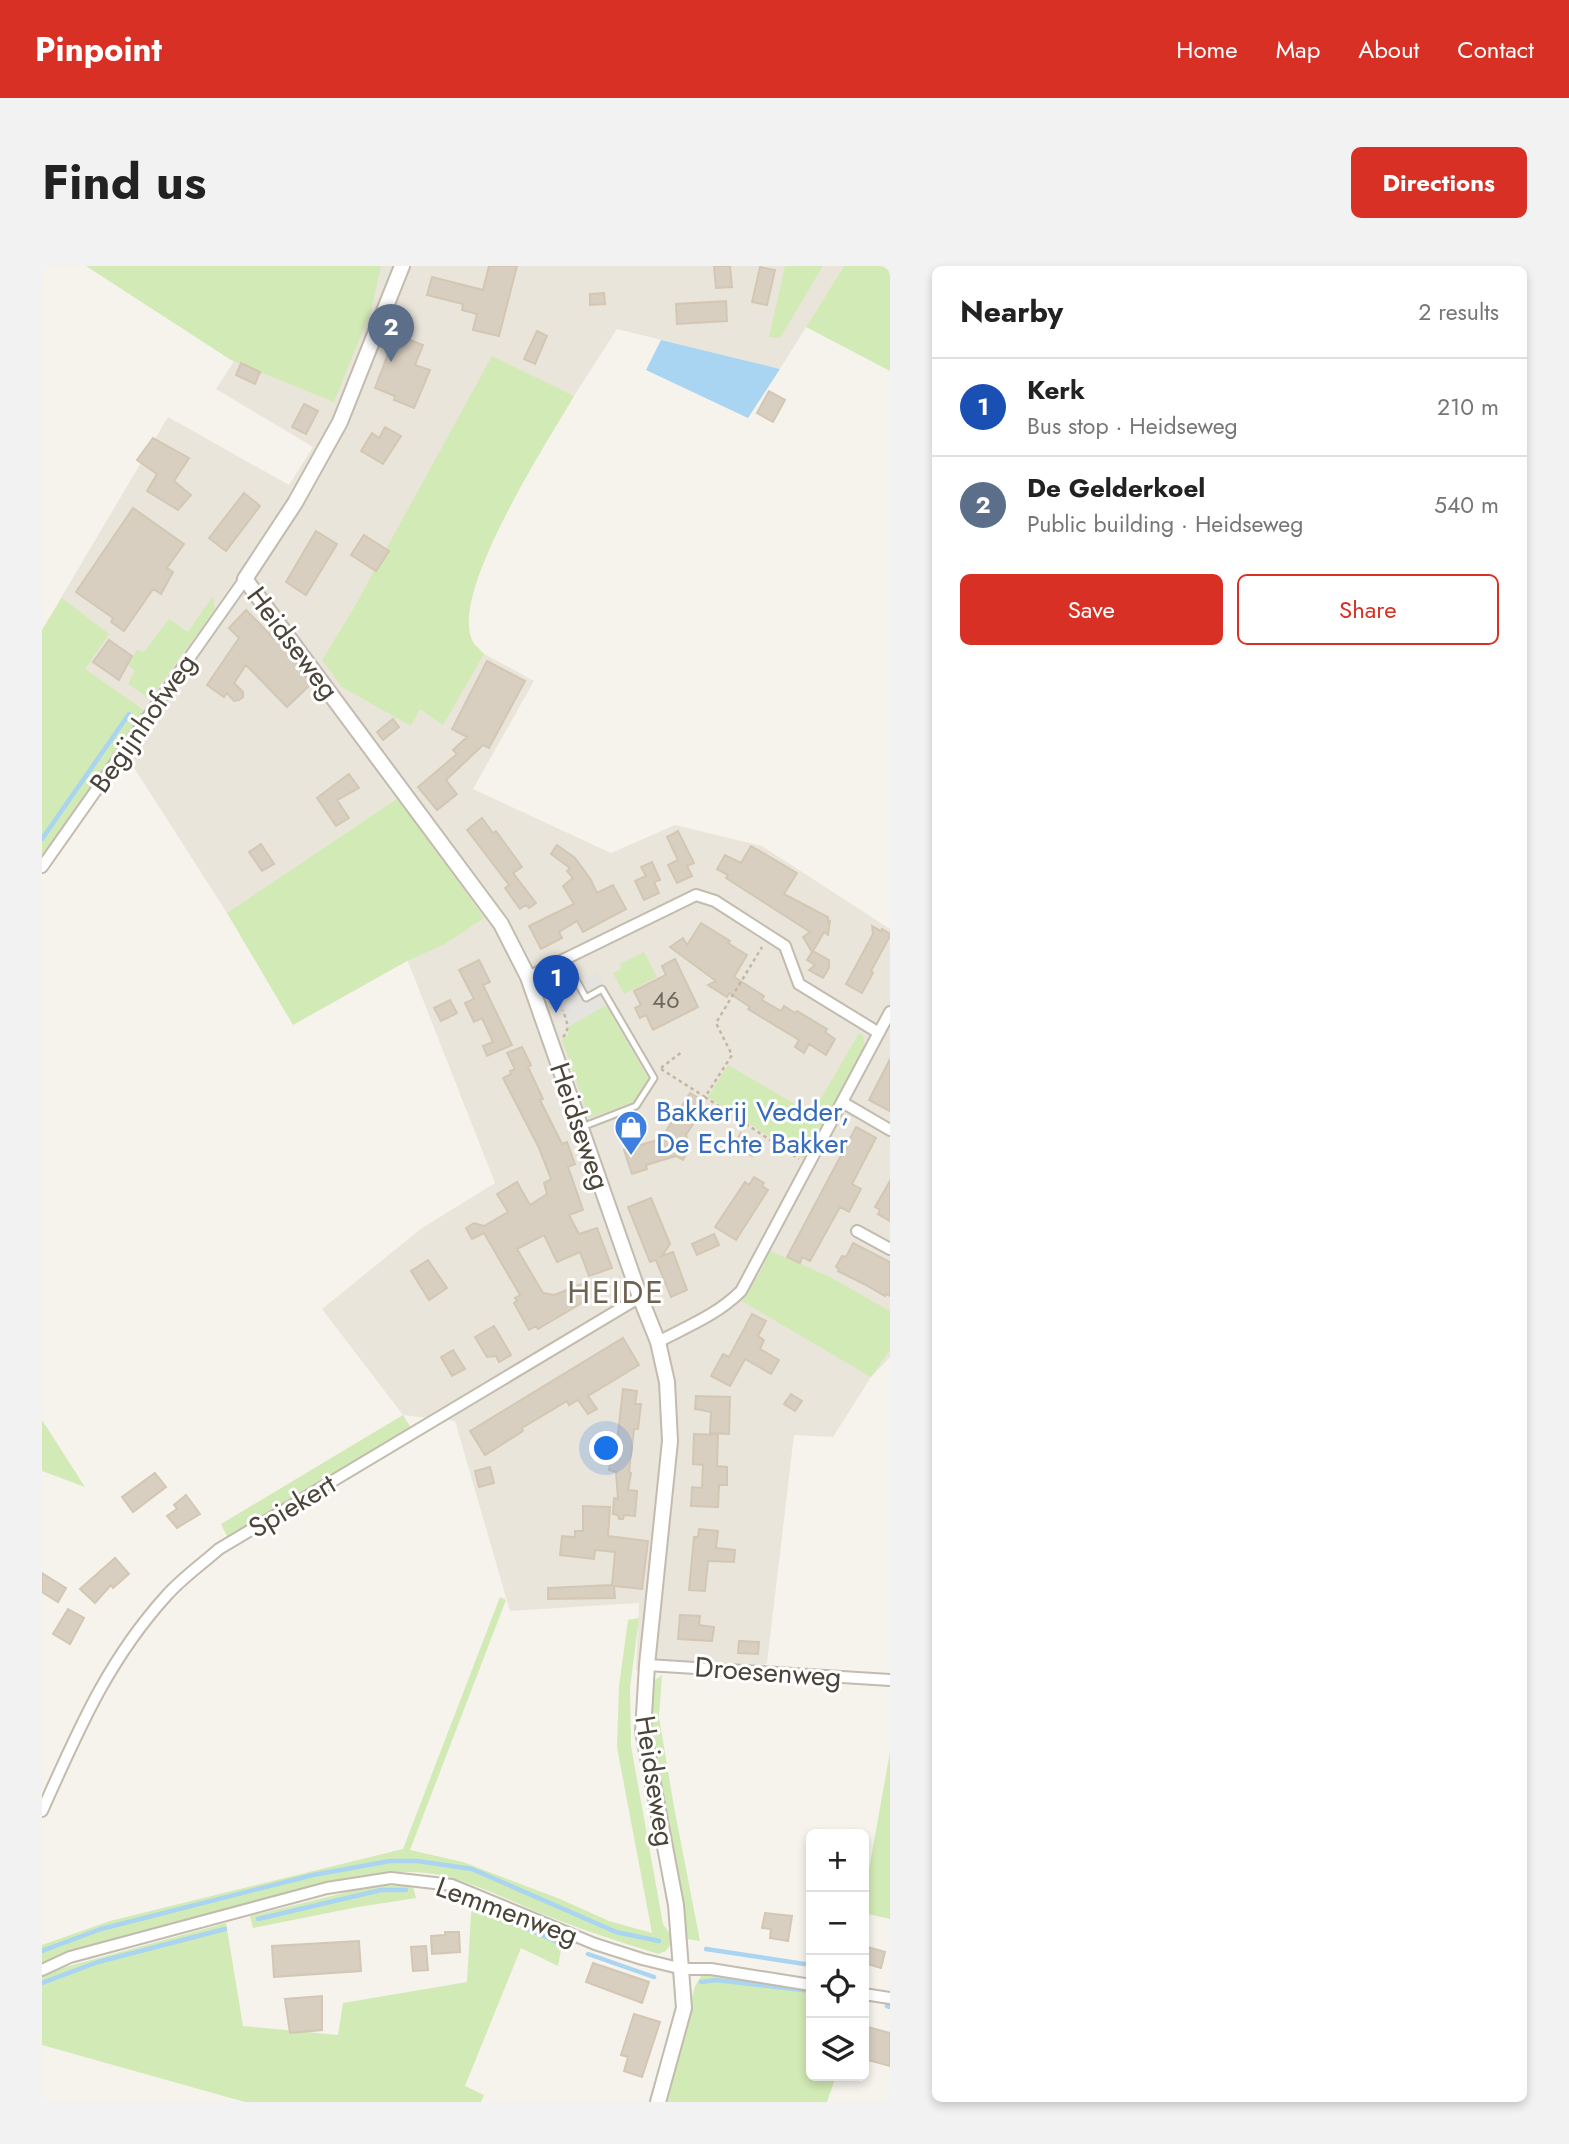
<!DOCTYPE html>
<meta charset="utf-8">
<style>
body{margin:0;font-family:Jost,sans-serif;background:#f2f2f2;color:#222}
.controls{position:absolute;right:21px;bottom:21px;display:grid;overflow:hidden;border-radius:10px;box-shadow:0 4px 10px #0003}
.controls button{width:63px;height:63px;display:grid;place-items:center;padding:0;border:0;border-bottom:2px solid #e0e0e0;background:#fff;color:#222;font:35px sans-serif}
.you{position:absolute;left:565px;top:1183px;width:24px;height:24px;margin:-18px;border:5px solid #fff;border-radius:50%;background:#1a73e8;box-shadow:0 0 0 10px #1a73e833}
.badge{display:grid;place-items:center;width:46px;height:46px;border-radius:50%;background:#d93025;color:#fff;font-size:23px;font-weight:700}
.pin{position:absolute;translate:-50% -58px;filter:drop-shadow(0 2px 4px #0008)}
.pin::after{content:'';position:absolute;top:37px;width:24px;height:21px;background:inherit;clip-path:polygon(0 0,100% 0,50% 100%)}
.list{margin:0;padding:0;list-style:none}
h2{display:flex;justify-content:space-between;align-items:center;height:91px;margin:0;padding:0 28px;font-size:30px}
h2 small{font-size:23px;font-weight:400;color:#767676}
.list li{display:grid;grid-template-columns:46px 1fr auto;gap:21px;align-items:center;box-sizing:border-box;height:98px;padding:0 28px;border-top:2px solid #e0e0e0}
.list b{display:block;font-size:26px;white-space:nowrap}
.list p{margin:0;font-size:23px;white-space:nowrap;color:#767676}
.list em{font-size:23px;font-style:normal;color:#767676}
.actions{display:flex;gap:14px;padding:21px 28px}
.actions a{flex:1;padding:16px 0;border:2px solid #d93025;border-radius:10px;text-align:center;font-size:24px;color:#d93025}
.actions .main{background:#d93025;color:#fff}
.icon{flex:none;width:38px;height:38px;fill:none;stroke:currentColor;stroke-width:2;stroke-linecap:round;stroke-linejoin:round}
.map{position:relative;flex:none;width:848px;height:1836px;overflow:hidden;border-radius:10px}
header{display:flex;align-items:center;gap:42px;box-sizing:border-box;height:98px;padding:0 35px;background:#d93025;color:#fff}
header strong{font-size:33px}
nav{display:flex;gap:38px;margin-inline-start:auto;font-size:24px}
.intro{display:flex;align-items:center;justify-content:space-between;box-sizing:border-box;height:168px;padding:0 42px}
h1{margin:0;font-size:49px}
.button{padding:18px 32px;border-radius:10px;background:#d93025;color:#fff;font-size:24px;font-weight:700}
main{display:flex;gap:42px;padding:0 42px}
aside{flex:1;background:#fff;border-radius:10px;box-shadow:0 4px 10px #0003}
.map>svg:first-child{display:block}
</style>
<header>
<strong>Pinpoint</strong>
<nav><a>Home</a><a>Map</a><a>About</a><a>Contact</a></nav>
</header>
<div class="intro"><h1>Find us</h1><a class="button">Directions</a></div>
<main>
<div class="map">
<svg width="848" height="1836" viewBox="0 0 848 1836">
<rect width="100%" height="100%" fill="#f6f3ec"/>
<path fill="#eae5da" d="M45 0H802L738 103 575 63 532 130 450 91 417 374 492 415 431 523 569 587 633 559 720 580 848 663V1091L829 1111 791 1171 752 1169 725 1397 718 1401 594 1404 597 1337 468 1345 413 1155 361 1149 280 1043 380 962 453 917 365 693 355 532 185 647 87 494 82 473 102 444 0 378V364L126 151 247 219 271 181 174 123 194 92Z"/>
<path fill="#d2eab5" d="M44 0H339L329 45 292 136 189 94Z
M743 0H781L738 72 727 71Z
M802 0H848V105L764 61Z
M450 90 532 130C507 174 405 329 431 376 433 380 439 384 442 388L401 459 378 443 369 460 300 421 280 394 309 347Z
M171 330 173 343 108 433 86 418 93 405 86 399 95 384 102 386 127 353 146 366Z
M20 332 67 368 43 403 102 444 0 596V364Z
M357 531 442 652 403 678 365 695 251 759 185 647Z
M602 686 615 711 582 728 571 707 579 703 578 698Z
M564 739 606 812 594 835 547 852 520 774 526 769V761Z
M817 767 821 769 823 783 763 894 666 831 686 799 770 848Z
M728 985 788 1011 848 1045V1084L829 1111 698 1034 718 1007Z
M361 1149 369 1162 186 1272 179 1258Z
M0 1154 43 1221 0 1205Z
M458 1331 464 1334 368 1584 421 1596 518 1633 567 1655 610 1667 575 1481 577 1420 586 1354 597 1352 588 1422 589 1480 621 1658 632 1673 624 1685 616 1688C575 1675 535 1662 495 1646 462 1632 420 1611 385 1607 321 1601 259 1624 198 1640 131 1658 64 1673 0 1701V1679L68 1655 361 1583Z
M620 1409 617 1451 632 1541 658 1675 645 1673 608 1458 613 1414Z
M848 1486V1653L822 1647V1631Z
M360 1619 371 1621 374 1632 316 1641 211 1662 208 1650 326 1621Z
M434 1633 527 1671 519 1684 516 1700 479 1682 423 1820 442 1829 439 1836H203L0 1779V1710L20 1702 184 1657 201 1760 296 1769 301 1737 425 1716 429 1648Z
M679 1709 769 1722V1810H794L785 1836H625L653 1720 659 1710Z"/>
<path fill="#e5e3e0" d="M555 706 561 716 553 721 564 739 526 761 512 731Z"/>
<path fill="#a9d4f2" d="M619 74 738 103 706 152 604 104Z"/>
<g fill="none" stroke-linecap="round" stroke-linejoin="round">
<path stroke="#a9d4f2" stroke-width="4.5" d="M0 573 87 448
M438 1642 518 1677
M216 1653 339 1624H364
M664 1683 769 1699
M0 1685 59 1663 271 1609 348 1595H375L430 1603 574 1666 617 1675
M546 1688 612 1711
M659 1716 674 1714 769 1725
M0 1717 56 1696 183 1663
M845 1740 848 1741"/>
</g>
<path fill="#d8cfc1" stroke="#d3c7b4" stroke-width="2" d="M447 0H475L457 70 431 64 435 48 420 44 421 38 385 29 390 11 441 24Z
M672 0H688L690 21 674 22Z
M718 1 733 4 725 39 710 36Z
M562 27 563 38 548 39V28Z
M684 35 685 55 635 58 634 38Z
M495 65 505 70 493 98 482 93Z
M358 70 381 79 373 99 388 104 372 142 352 134 353 130 333 122 349 81 354 82Z
M199 97 218 106 213 118 194 109Z
M727 125 743 134 731 156 715 147Z
M262 138 276 145 264 168 250 161Z
M343 161 359 170 341 198 319 185 330 167 337 172Z
M111 172 147 192 132 215 149 229 136 244 105 225 115 208 95 194Z
M202 227 218 240 184 285 167 272Z
M91 242 142 278 125 302 131 306 119 328 111 323 82 365 69 356 71 352 34 326Z
M274 265 295 278 264 329 244 316Z
M322 269 347 285 334 305 309 289Z
M204 344 246 387 269 418 245 441 204 399 192 417 201 426V431L197 434 192 435 185 427 182 431 165 419 197 372 187 362Z
M67 374 90 390 77 414 51 396Z
M445 395 483 415 447 482 441 479 404 514 415 528 395 544 376 521 415 488 411 484 425 471 410 463Z
M351 453 357 461 341 474 335 466Z
M307 508 317 522 295 534 307 552 294 560 275 532Z
M440 552 451 567 454 565 480 601 471 607 494 637 487 642 484 639 478 643 463 622 467 619 425 564Z
M636 565 652 597 645 600 650 610 635 617 626 599 636 594 625 571Z
M219 578 232 598 220 605 207 586Z
M515 579 533 592 549 614 555 627 571 619 584 643 541 666 535 655 517 666 520 672 499 683 487 660 532 638 521 620 531 612 525 605 528 602 509 588Z
M709 580 755 607 742 628 786 651V656L788 655 786 669 782 666 771 685 787 694V702L781 712 767 704 773 699 765 694 770 686 761 671 768 666 684 612 686 609 675 603 683 589 699 597Z
M610 596 618 614 612 616 617 627 602 634 593 615 604 610 599 601Z
M659 657 688 675 686 677 705 689 692 711 722 730 720 734 739 745 742 740 753 747 755 745 785 763 783 766 793 773 784 789 767 778 762 787 753 781 757 774 706 743 708 741 687 727 685 731 666 719 674 715 628 681 641 672 645 679Z
M830 660 839 665 840 663 848 668V670L829 705 831 707 820 727 804 718 831 668Z
M633 693 656 741 611 764 604 749 598 752 593 742 599 739 592 725 624 709 620 700Z
M437 694 448 716 441 719 470 779 445 790 441 780 451 776 440 752 432 756 423 737 432 733 417 704Z
M408 734 415 747 399 755 392 742Z
M480 781 489 799 486 801 501 833 498 834 520 878 525 876 533 898 526 901 541 944 527 949 537 968 555 962 570 1002 547 1010 538 986 515 996 502 969 475 983 501 1027 512 1029 548 1015 555 1028 496 1063 494 1060 487 1064 472 1037 475 1035 473 1032 478 1029 442 967 430 973 424 962 432 957 442 960 466 946 455 928 475 916 488 939 505 928 502 917 509 913 497 882 461 812 469 808 468 805 473 803 465 787Z
M848 793V845L827 834Z
M648 827 660 834 652 847 656 850 644 869 646 876 643 882 647 884 641 894 634 890 604 899 605 903 590 908 582 884 619 873Z
M814 861 834 872 810 918 819 923 807 946 798 941 768 995 760 991 758 997 745 991Z
M699 867 717 879 710 890 692 878Z
M712 911 722 917 720 920 726 924 694 974 673 961 703 916 707 919Z
M848 915V955L836 948 838 944 833 941Z
M609 932 628 978 620 990 631 986 645 1024 629 1031 614 994 608 996 586 941Z
M672 968 677 979 655 989 650 978Z
M811 977 848 996V1030L844 1028 843 1030 822 1018 796 1005 797 1003 794 1001 800 990 804 991Z
M386 994 405 1022 387 1034 369 1005Z
M710 1048 724 1055 716 1070 722 1074 718 1083 737 1094 729 1108 703 1093 688 1120 669 1110 681 1088 687 1091Z
M452 1060 469 1089 457 1096 454 1090 445 1091 433 1071Z
M581 1072 597 1099 546 1130 555 1143 546 1148 536 1134 527 1139 525 1135 480 1162 481 1165 443 1189 428 1165Z
M411 1084 423 1103 410 1110 399 1091Z
M581 1123 595 1125 593 1138H599L596 1163H592L587 1206 589 1207 586 1224 595 1225 593 1250 582 1249 581 1253H577L576 1249 571 1248 572 1232 576 1233 574 1206 567 1204 572 1171 575 1177Z
M749 1128 760 1135 753 1145 742 1138Z
M654 1130 688 1131 687 1168 668 1167 669 1146 653 1143Z
M652 1168 676 1169 675 1200 685 1201V1219H677L676 1241 649 1240 650 1221 660 1222 661 1199 651 1198Z
M448 1201 452 1217 437 1221 433 1205Z
M113 1207 124 1221 91 1246 80 1231Z
M144 1229 158 1248 135 1262 125 1250 135 1243 132 1239Z
M541 1240 568 1241 566 1270 606 1275 600 1323 572 1320 573 1332 506 1333V1322L570 1319 573 1286 553 1284 552 1293 518 1289 520 1270 533 1271V1265H541Z
M657 1263 676 1265 674 1282 693 1284 692 1296 666 1295 663 1325 647 1324 652 1271H656Z
M73 1292 87 1308 71 1322 69 1319 53 1337 38 1323Z
M0 1307 24 1322 16 1336 0 1326Z
M26 1343 42 1352 28 1378 11 1368Z
M638 1349 658 1350 657 1359 672 1361 670 1375 636 1373Z
M697 1375 717 1376 716 1388 696 1387Z
M723 1647 750 1650 746 1675 728 1672 729 1663 720 1662Z
M403 1666H417L418 1686 390 1688 389 1670 403 1669Z
M317 1675 319 1705 232 1711 230 1680Z
M384 1680 386 1704 371 1705 369 1681Z
M822 1680 843 1686 839 1702 822 1697Z
M551 1697 607 1716 600 1737 544 1716Z
M280 1730V1764L248 1767 243 1733Z
M592 1748 618 1756 600 1811 582 1805 586 1791 579 1789Z
M822 1760 848 1767V1800L822 1793Z"/>
<g fill="none" stroke-linecap="round" stroke-linejoin="round">
<defs>
<path id="service" d="M523 694 544 732 560 723 612 812 594 840 540 861"/>
<path id="minor" d="M0 601 203 313
M486 711 654 629 673 635 743 680 757 718 837 767
M800 836 848 864
M815 965 848 983
M616 1076C646 1060 675 1049 699 1025L848 746
M605 1399 848 1414
M0 1545C36 1465 65 1395 125 1329 140 1312 160 1298 177 1283L598 1031
M0 1704 28 1691 285 1622 349 1612 410 1619 553 1678 600 1693 641 1703H669L769 1719
M822 1728 848 1732"/>
<path id="tertiary" d="M360 0 298 156 253 237 203 313 459 658 486 711 598 1031 616 1076 625 1116 628 1175 605 1399 601 1465 634 1639 642 1742 616 1836"/>
</defs>
<use href="#service" stroke="#c2bbae" stroke-width="9"/>
<use href="#minor" stroke="#c2bbae" stroke-width="14"/>
<use href="#tertiary" stroke="#c2bbae" stroke-width="18"/>
<path stroke="#c4b79f" stroke-width="2.5" stroke-dasharray="3.5 3.5" stroke-linecap="butt" d="M521 771C529 763 524 754 521 744
M619 802 641 785
M619 803 663 831 690 789 674 757 720 681
M663 831 757 893"/>
<use href="#service" stroke="#fff" stroke-width="5"/>
<use href="#minor" stroke="#fff" stroke-width="10"/>
<use href="#tertiary" stroke="#fff" stroke-width="14"/>
</g>
<defs>
<symbol id="shop-pin" viewBox="-11 -11 22 30"><path d="M0 17L-7.5 6A9.5 9.5 0 1 1 7.5 6Z" fill="#3f7fe0" stroke="#fff"/><path d="M-5-2.5h2.3a2.7 3.5 0 0 1 5.4 0H5L5.5 6h-11ZM-1.5-2.5h3a1.5 2.3 0 0 0-3 0Z" fill="#fff"/></symbol>
</defs>
<g fill-rule="evenodd">
<use href="#shop-pin" x="570" y="842" width="38" height="52"/>
</g>
<g text-anchor="middle" dominant-baseline="central" stroke-width="6" stroke-linejoin="round" paint-order="stroke">
<g font-size="24" fill="#6e675b">
<text x="624" y="733">46</text>
</g>
<g font-size="28" fill="#4b4439" stroke="#fff">
<text transform="translate(251 377) rotate(53)">Heidseweg</text>
<text transform="translate(101 457) rotate(-55)">Begijnhofweg</text>
<text transform="translate(538 860) rotate(71)">Heidseweg</text>
<text transform="translate(250 1240) rotate(-31)">Spiekert</text>
<text transform="translate(726 1406) rotate(4)">Droesenweg</text>
<text transform="translate(613 1515) rotate(81)">Heidseweg</text>
<text transform="translate(465 1645) rotate(20)">Lemmenweg</text>
</g>
<g font-size="28" fill="#366cbe" stroke="#fff" text-anchor="start">
<text x="614" y="845">Bakkerij Vedder,<tspan x="614" dy="32">De Echte Bakker</tspan></text>
</g>
<g font-size="32" letter-spacing="2" fill="#6e6250" stroke="#fff">
<text x="574" y="1026">HEIDE</text>
</g>
</g>
</svg>
<div class="controls">
<button>+</button>
<button>−</button>
<button><svg class="icon" aria-label="locate" viewBox="0 0 24 24"><circle cx="12" cy="12" r="6"/><path d="M12 2v4M12 18v4M2 12h4M18 12h4"/></svg></button>
<button><svg class="icon" aria-label="layers" viewBox="0 0 24 24"><path d="M12 4l9 5-9 5-9-5zM3 14l9 5 9-5"/></svg></button>
</div>
<div class="you"></div>
<div class="pin badge" style="left:514px;top:747px;background:#1a4fb4">1</div>
<div class="pin badge" style="left:349px;top:96px;background:#5c6f8a">2</div>
</div>
<aside>
<h2>Nearby<small>2 results</small></h2>
<ul class="list">
<li><span class="badge" style="background:#1a4fb4">1</span><div><b>Kerk</b><p>Bus stop · Heidseweg</p></div><em>210 m</em></li>
<li><span class="badge" style="background:#5c6f8a">2</span><div><b>De Gelderkoel</b><p>Public building · Heidseweg</p></div><em>540 m</em></li>
</ul>
<div class="actions"><a class="main">Save</a><a>Share</a></div>
</aside>
</main>
